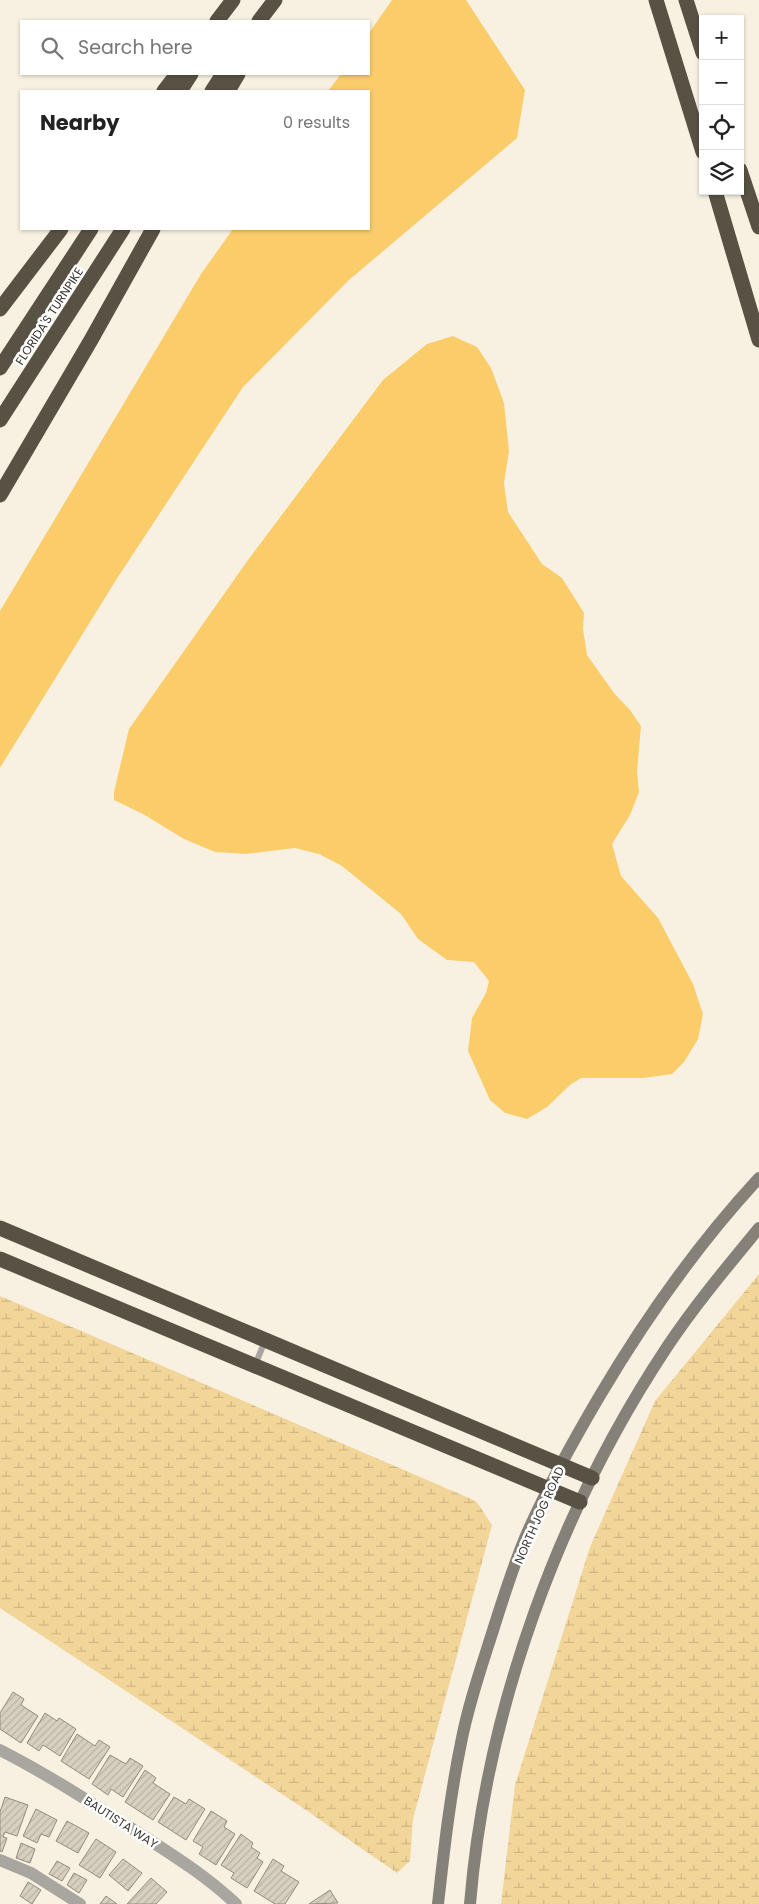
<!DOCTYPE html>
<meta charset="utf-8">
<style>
body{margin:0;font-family:Poppins,sans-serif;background:#f2f2f2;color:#222}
.controls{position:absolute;right:15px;top:15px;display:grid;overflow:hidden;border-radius:0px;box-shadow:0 1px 4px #0004}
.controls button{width:45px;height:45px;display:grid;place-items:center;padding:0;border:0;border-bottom:1px solid #e0e0e0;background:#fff;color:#222;font:25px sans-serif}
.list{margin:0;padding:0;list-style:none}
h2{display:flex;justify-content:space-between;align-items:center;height:65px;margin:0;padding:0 20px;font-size:21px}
h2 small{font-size:16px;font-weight:400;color:#767676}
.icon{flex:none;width:28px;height:28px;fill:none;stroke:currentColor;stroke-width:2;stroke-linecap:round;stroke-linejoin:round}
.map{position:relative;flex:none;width:759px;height:1904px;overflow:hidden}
.search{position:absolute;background:#fff;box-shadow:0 1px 4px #0004;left:20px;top:20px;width:350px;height:55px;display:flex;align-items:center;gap:12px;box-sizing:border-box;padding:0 18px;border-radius:0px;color:#767676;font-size:19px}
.panel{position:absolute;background:#fff;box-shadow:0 1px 4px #0004;left:20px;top:90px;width:350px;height:140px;border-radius:0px}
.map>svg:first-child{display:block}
</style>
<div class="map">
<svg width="759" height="1904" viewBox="0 0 759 1904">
<defs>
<pattern id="wetland-marsh" width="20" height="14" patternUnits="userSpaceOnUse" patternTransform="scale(1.25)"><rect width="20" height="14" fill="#f2d598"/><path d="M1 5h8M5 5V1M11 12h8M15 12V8" fill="none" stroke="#d0b783"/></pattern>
<pattern id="building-hatch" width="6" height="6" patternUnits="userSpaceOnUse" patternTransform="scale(1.25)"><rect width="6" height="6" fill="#d7d0c1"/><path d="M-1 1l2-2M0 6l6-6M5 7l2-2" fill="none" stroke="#b9b3a6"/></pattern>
</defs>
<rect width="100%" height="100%" fill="#f8f1e2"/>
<path fill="url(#wetland-marsh)" d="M759 1274V1904H501L515 1785 590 1547 655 1401Z
M0 1296 476 1501 492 1525 413 1819 410 1861 397 1873 300 1806 0 1608Z"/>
<path fill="#facd6a" d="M392 0H466L525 90 517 138 349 280 243 387 116 580 0 768V611L201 274 233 229H369V91H328L341 74H369V33Z
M453 336 477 347 491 368 504 403 509 451 504 483 508 512 542 564 562 578 584 613 583 629 587 655 614 693 630 710 641 726 637 772 639 792 630 815 612 844 621 876 658 918 693 984 703 1014 698 1039 684 1062 672 1074 643 1078H581L570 1085 547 1107 527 1119 505 1113 490 1100 468 1051 472 1018 486 993 489 981 474 962 447 960 418 939 401 914 342 866 319 854 295 848 246 854 215 852 184 839 143 814 114 800V792L129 729 248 560 383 380 427 344Z"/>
<path fill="url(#building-hatch)" stroke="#928c7e" d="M13 1692 24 1699 21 1705 38 1716 21 1743 0 1729V1713Z
M45 1713 57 1721 59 1718 76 1729 60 1756 43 1745 39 1751 27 1743Z
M77 1734 95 1746 99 1740 110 1747 89 1779 61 1761Z
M110 1755 126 1764 130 1758 143 1766 123 1797 111 1789 108 1795 92 1784Z
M145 1770 156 1778 153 1783 170 1794 153 1820 125 1802Z
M5 1797 28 1805 17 1836 5 1832 3 1837 7 1838 2 1852 0 1851V1812Z
M174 1797 186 1804 189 1799 205 1809 186 1840 158 1822Z
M36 1809 57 1820 49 1837 41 1834 37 1843 23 1836Z
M211 1811 227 1821 224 1827 235 1834 216 1865 199 1854 203 1847 193 1841Z
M67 1821 89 1833 78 1853 56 1841Z
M241 1834 253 1843 251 1847 260 1853 257 1858 263 1862 247 1888 231 1878 234 1873 221 1865Z
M96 1839 116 1852 100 1878 79 1865Z
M21 1843 35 1849 30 1863 16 1858Z
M123 1859 142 1873 128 1891 109 1875Z
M273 1859 284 1866 281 1871 299 1882 285 1904H275L254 1891Z
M57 1861 70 1868 62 1881 49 1874Z
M74 1873 87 1880 79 1893 67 1885Z
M151 1878 167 1892 156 1904H127Z
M28 1882 41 1890 32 1904 20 1896Z
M330 1890 338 1903 309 1904Z
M106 1896 117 1904H100Z"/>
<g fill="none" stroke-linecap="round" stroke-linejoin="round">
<path stroke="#a9a69f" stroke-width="6" d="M255 1365 265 1341"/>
<path stroke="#a9a69f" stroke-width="12" d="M0 1750C47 1774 90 1802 134 1830 171 1854 204 1874 236 1904
M0 1860 31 1873 80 1904"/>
<path stroke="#868178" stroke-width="12" d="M438 1904C444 1850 450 1796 461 1743 467 1711 477 1680 487 1649 499 1612 510 1574 525 1538 546 1489 572 1443 599 1397 645 1319 697 1245 759 1178
M470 1904C486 1709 559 1510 667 1347 695 1305 727 1267 759 1228"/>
<path stroke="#585245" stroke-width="15" d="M656 0 703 152
M686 0 703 53
M217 21 233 0
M259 21 275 0
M164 91 177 74
M180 91 191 74
M212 91 223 74
M228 91 238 74
M740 170 759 227
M715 191 759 340
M0 309 61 229
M0 368 91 229
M0 420 123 229
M0 495 91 340 153 229
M0 1228 592 1478
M0 1259 580 1502"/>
</g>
<g text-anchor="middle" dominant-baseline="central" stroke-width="5" stroke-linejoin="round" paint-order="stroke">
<g font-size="12" fill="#393630" stroke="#fff">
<text transform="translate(49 316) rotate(-57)">FLORIDA'S TURNPIKE</text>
<text transform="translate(539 1515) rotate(-66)">NORTH JOG ROAD</text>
<text transform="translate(121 1822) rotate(33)">BAUTISTA WAY</text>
</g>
</g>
</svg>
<div class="controls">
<button>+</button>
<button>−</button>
<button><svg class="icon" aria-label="locate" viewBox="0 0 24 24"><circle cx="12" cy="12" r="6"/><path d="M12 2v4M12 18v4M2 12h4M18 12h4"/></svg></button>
<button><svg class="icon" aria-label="layers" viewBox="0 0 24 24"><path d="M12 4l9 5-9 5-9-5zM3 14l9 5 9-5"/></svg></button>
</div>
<div class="search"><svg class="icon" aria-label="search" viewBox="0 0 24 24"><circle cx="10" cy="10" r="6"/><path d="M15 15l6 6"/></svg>Search here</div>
<section class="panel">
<h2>Nearby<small>0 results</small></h2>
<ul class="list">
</ul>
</section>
</div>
